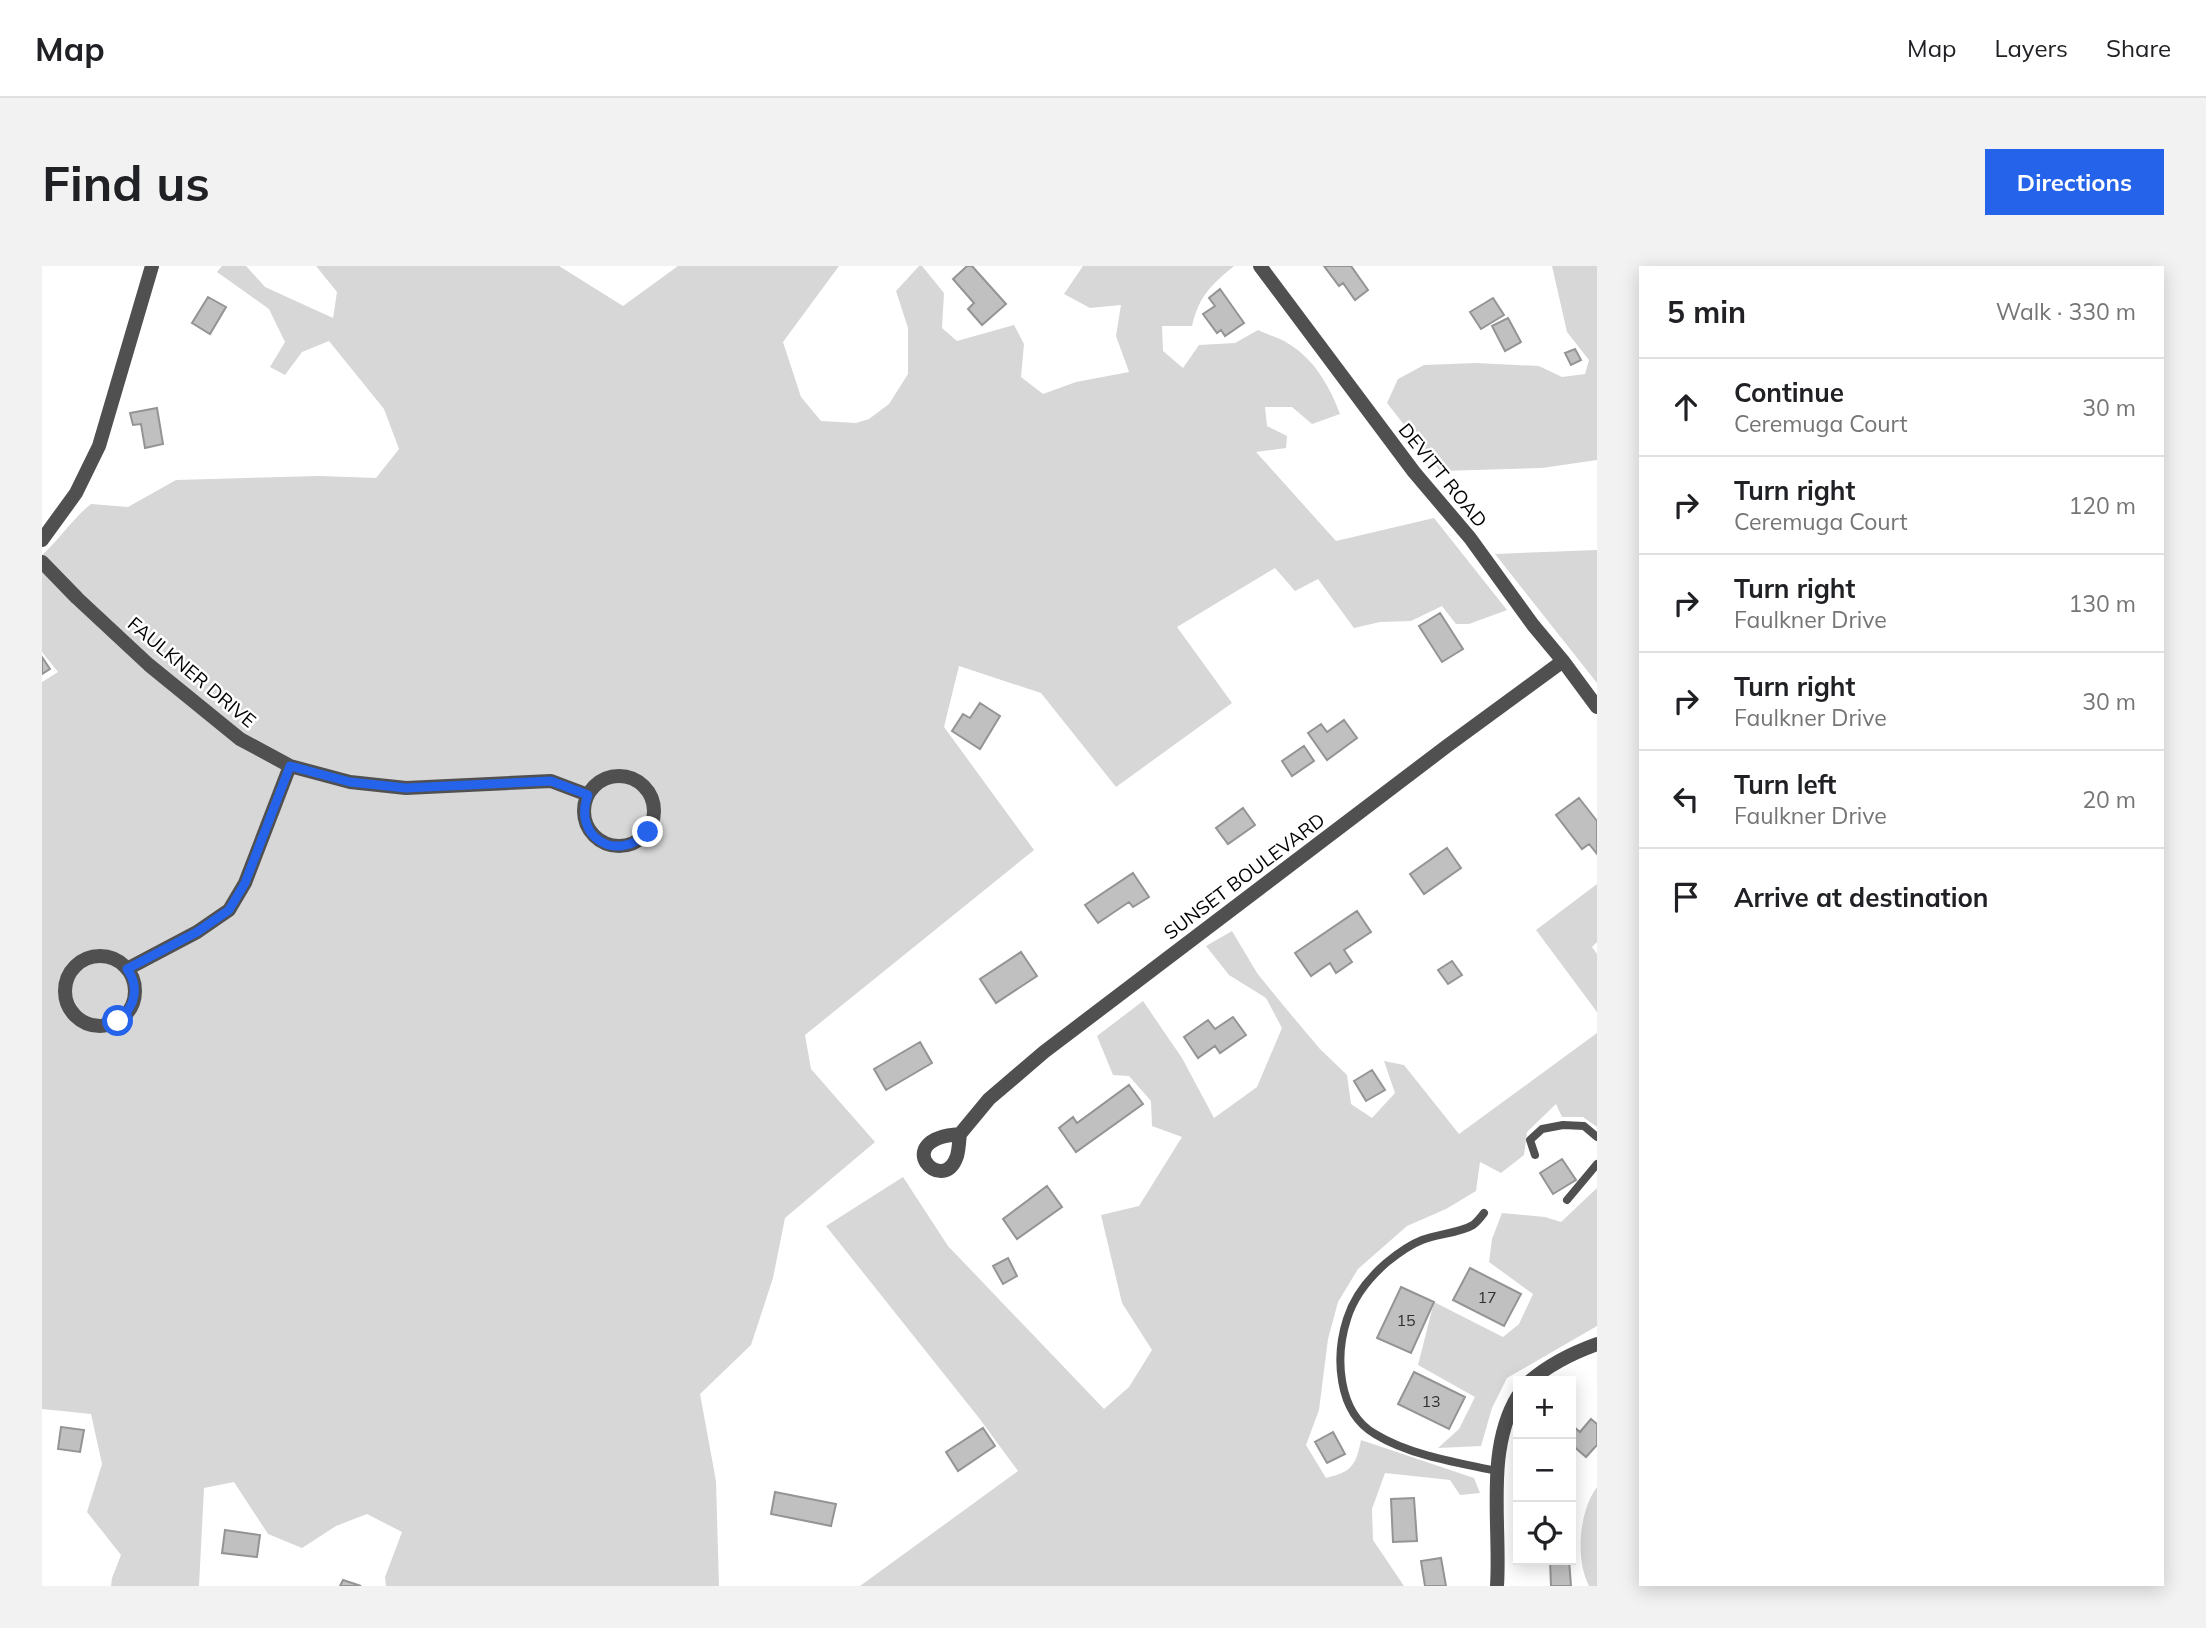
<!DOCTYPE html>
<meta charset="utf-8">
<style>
body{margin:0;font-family:Mulish,sans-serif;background:#f2f2f2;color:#202124}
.controls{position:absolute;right:21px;bottom:21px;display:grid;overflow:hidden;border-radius:0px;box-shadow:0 4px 18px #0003}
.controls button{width:63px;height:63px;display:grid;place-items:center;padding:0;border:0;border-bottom:2px solid #e0e0e0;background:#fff;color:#202124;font:35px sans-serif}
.stop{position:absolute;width:21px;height:21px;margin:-16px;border:5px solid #2563eb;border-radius:50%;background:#fff}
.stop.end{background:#2563eb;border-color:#fff;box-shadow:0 2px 7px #0008}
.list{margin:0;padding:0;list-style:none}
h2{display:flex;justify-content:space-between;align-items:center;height:91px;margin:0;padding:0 28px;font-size:30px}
h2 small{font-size:23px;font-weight:400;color:#757577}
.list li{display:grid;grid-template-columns:46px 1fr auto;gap:21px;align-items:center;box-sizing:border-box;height:98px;padding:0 28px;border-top:2px solid #e0e0e0}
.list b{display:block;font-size:26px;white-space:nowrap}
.list p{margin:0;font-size:23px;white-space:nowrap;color:#757577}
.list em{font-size:23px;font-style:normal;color:#757577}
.icon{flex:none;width:38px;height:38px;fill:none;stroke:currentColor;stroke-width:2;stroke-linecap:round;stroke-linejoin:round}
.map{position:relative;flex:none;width:1555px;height:1320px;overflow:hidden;border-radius:0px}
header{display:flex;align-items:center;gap:42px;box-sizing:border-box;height:98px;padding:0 35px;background:#fff;border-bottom:2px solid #e0e0e0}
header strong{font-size:33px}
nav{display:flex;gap:38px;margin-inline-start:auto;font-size:24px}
.intro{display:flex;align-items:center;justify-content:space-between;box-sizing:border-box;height:168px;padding:0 42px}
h1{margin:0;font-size:49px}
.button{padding:18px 32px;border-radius:0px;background:#2563eb;color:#fff;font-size:24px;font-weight:700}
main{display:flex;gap:42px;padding:0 42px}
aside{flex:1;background:#fff;border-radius:0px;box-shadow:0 4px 18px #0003}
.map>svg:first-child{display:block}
</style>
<header>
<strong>Map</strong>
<nav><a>Map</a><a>Layers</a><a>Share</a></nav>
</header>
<div class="intro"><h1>Find us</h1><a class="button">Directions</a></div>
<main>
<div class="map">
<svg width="1555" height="1320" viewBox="0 0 1555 1320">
<rect width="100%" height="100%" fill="#fff"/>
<path fill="#d7d7d7" d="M180 0H204L223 21 291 52 295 26 274 0H517L581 40 636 0H797L741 76 759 131 779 155 814 157 827 153 847 138 866 108V62L854 25 877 0H880L902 27 900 62 915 75 972 59 982 78 979 111 1001 128 1034 116 1087 106 1074 70 1079 39 1048 42 1022 28 1041 0H1192C1169 19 1157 30 1150 60H1120L1121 85 1141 102 1157 79 1193 77 1216 64C1226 69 1238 72 1247 78 1272 93 1288 121 1298 148L1270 158 1250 141H1223L1225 160 1245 170 1244 182 1214 186 1294 275 1392 252 1465 344 1427 358H1414L1400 340 1369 355 1338 356 1312 362 1276 313 1253 325 1233 302 1135 361 1190 437 1074 521 999 427 917 400 902 461 992 584 763 769 769 803 833 876 743 952 731 1012 709 1079 658 1128 674 1215 677 1320H344L343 1311 360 1266 325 1248 294 1260 260 1282 226 1268 192 1216 162 1222 157 1320H69L70 1312 79 1289 45 1246 60 1198 49 1148 0 1143V416L16 406 0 386V289C18 273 30 253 49 238L86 241 134 214 277 210 334 212 357 183 342 143 287 75 260 86 243 109 228 101 243 76 227 43 175 6Z
M1510 0H1555V194L1500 202 1398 205 1345 137 1356 113 1382 99 1434 97 1497 100 1520 111 1543 108 1547 94 1525 66Z
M1555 284V417L1453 288Z
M1555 618V676L1550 681 1555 688V746L1494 664Z
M1190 665 1215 707 1246 745 1278 783 1305 809 1309 838 1330 852 1353 827 1342 795 1362 799 1417 868 1555 767V861L1541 851H1520L1514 838 1485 866 1482 889 1459 907 1438 896 1434 925 1404 943 1365 960 1316 1003 1296 1036 1286 1073 1277 1144 1264 1179 1284 1212C1309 1206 1314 1200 1319 1174L1432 1212 1438 1227 1418 1229 1408 1214 1343 1207 1330 1243 1331 1274 1362 1320H818L976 1205 937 1152 784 960 861 911 906 980 1062 1143 1087 1121 1110 1084 1080 1037 1059 949 1097 940 1140 871 1110 860 1109 835 1087 810 1071 809 1055 770 1101 735 1140 792 1172 852 1215 821 1240 762 1224 732 1187 709 1164 680Z
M1555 922V1060L1465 1112 1450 1142 1439 1180 1396 1182 1417 1163 1433 1131 1376 1099 1392 1036 1461 1071 1477 1058 1491 1028 1447 996 1450 973 1460 947 1503 951 1519 956Z
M1555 1221V1320H1547C1533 1293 1537 1245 1555 1221Z"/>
<path fill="#c0c0c0" stroke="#949494" stroke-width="2" d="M925 0H930L964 38 940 59 926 43 932 37 911 13Z
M1282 0H1309L1326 24 1313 34 1301 17 1297 20Z
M1178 23 1202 57 1183 70 1179 64 1175 67 1161 48 1173 40 1167 32Z
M166 31 184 41 168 68 150 57Z
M1451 32 1462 49 1439 63 1428 46Z
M1466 52 1479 76 1463 85 1450 60Z
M1533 83 1539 94 1529 99 1523 87Z
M115 142 121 178 103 182 99 158 91 159 88 147Z
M1398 347 1421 383 1400 396 1377 360Z
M0 391 8 403 0 408Z
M938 437 958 450 938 483 910 465 921 448 928 452Z
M1302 454 1315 472 1285 494 1266 467 1279 458 1285 466Z
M1262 480 1272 495 1250 510 1240 495Z
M1537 532 1555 555V588L1547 578 1540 583 1514 549Z
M1201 542 1213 559 1186 578 1174 562Z
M1405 582 1419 602 1382 628 1368 608Z
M1091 607 1107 631 1091 641 1087 636 1056 657 1043 639Z
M1315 645 1329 666 1302 684 1310 696 1294 707 1288 697 1269 710 1253 687Z
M979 686 995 710 954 737 938 713Z
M1410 695 1420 709 1406 718 1396 704Z
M1191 751 1204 769 1178 787 1173 780 1156 792 1142 771 1166 754 1173 763Z
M878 776 890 797 844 824 832 803Z
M1330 804 1343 824 1324 835 1312 815Z
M1087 819 1101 838 1034 886 1017 862 1031 851 1035 857Z
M1520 893 1534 914 1511 928 1498 907Z
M1005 920 1020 941 975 973 961 953Z
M966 992 975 1010 961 1018 951 1000Z
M1428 1002 1479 1028 1462 1060 1411 1034Z
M1359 1021 1392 1036 1369 1087 1335 1072Z
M1372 1106 1423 1131 1407 1163 1356 1138Z
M1549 1153 1555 1158V1179L1544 1191 1529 1178V1163L1531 1160 1538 1166Z
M19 1161 42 1164 38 1186 16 1183Z
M941 1162 953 1180 916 1205 904 1186Z
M1291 1166 1303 1188 1285 1197 1273 1176Z
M733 1226 794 1238 789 1260 729 1248Z
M1372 1232 1375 1275 1351 1276 1349 1233Z
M183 1264 218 1269 215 1291 180 1287Z
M1399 1292 1404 1320H1383L1379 1295Z
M1508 1294H1527L1529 1320H1509Z
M301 1314 319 1320H298Z"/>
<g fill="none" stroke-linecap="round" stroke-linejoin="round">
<path stroke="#505050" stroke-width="8" d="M1493 889 1488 874 1500 863 1521 859 1542 860 1555 871
M1525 934 1555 898
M1442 947C1439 951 1435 956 1431 959 1418 967 1395 968 1380 974 1367 979 1355 988 1344 997 1327 1012 1312 1030 1305 1053 1293 1090 1295 1146 1333 1168 1367 1189 1416 1197 1455 1205"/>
<path stroke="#505050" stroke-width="14" d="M1218 0 1372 206 1428 272 1491 359 1521 395 1555 441
M0 274 34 227 57 180 110 0
M0 296 35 332 107 399 198 473 248 500 308 516 364 522 509 515 546 529
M542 545a35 35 0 1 1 70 0a35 35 0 1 1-70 0Z
M23 725a35 35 0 1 1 70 0a35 35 0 1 1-70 0Z
M85 703 155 666 187 644 203 617 248 500
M918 868 947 833 1002 786 1405 480 1521 395
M918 868C917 875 917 883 915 890 901 932 846 873 918 868Z
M1488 1115C1508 1098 1530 1087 1555 1078
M1455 1320C1459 1259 1443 1184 1476 1130"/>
</g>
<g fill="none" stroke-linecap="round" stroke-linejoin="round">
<path stroke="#2563eb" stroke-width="9" d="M76 755C93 741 98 721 85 703L155 666 187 644 203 617 248 500 308 516 364 522 509 515 546 529C530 571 575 598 606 566"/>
</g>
<g text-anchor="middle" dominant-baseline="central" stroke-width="5" stroke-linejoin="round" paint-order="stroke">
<g font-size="16" fill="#303030">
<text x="1445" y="1031">17</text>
<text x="1364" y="1054">15</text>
<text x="1389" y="1135">13</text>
</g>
<g font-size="19" fill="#000" stroke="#fff">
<text transform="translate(1401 209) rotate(51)">DEVITT ROAD</text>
<text transform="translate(150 406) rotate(40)">FAULKNER DRIVE</text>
<text transform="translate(1202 610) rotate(-37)">SUNSET BOULEVARD</text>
</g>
</g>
</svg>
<div class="controls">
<button>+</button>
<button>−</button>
<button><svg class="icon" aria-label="locate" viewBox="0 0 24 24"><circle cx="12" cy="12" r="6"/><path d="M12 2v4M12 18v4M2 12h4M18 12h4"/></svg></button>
</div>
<div class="stop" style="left:76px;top:755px"></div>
<div class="stop end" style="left:606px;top:566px"></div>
</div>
<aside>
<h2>5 min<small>Walk · 330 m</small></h2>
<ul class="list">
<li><svg class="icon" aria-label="ahead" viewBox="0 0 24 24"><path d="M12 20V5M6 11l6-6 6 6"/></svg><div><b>Continue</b><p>Ceremuga Court</p></div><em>30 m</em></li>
<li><svg class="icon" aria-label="right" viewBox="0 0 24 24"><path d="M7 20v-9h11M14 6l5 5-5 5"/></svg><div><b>Turn right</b><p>Ceremuga Court</p></div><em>120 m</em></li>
<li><svg class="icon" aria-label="right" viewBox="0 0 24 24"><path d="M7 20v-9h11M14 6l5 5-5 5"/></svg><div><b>Turn right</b><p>Faulkner Drive</p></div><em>130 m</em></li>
<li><svg class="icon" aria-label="right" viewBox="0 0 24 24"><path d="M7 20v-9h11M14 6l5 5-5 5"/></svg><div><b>Turn right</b><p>Faulkner Drive</p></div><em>30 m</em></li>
<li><svg class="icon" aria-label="left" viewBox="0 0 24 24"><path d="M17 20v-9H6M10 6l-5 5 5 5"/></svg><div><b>Turn left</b><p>Faulkner Drive</p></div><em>20 m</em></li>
<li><svg class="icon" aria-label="arrive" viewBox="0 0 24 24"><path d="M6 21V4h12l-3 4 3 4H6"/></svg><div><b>Arrive at destination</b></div></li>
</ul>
</aside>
</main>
